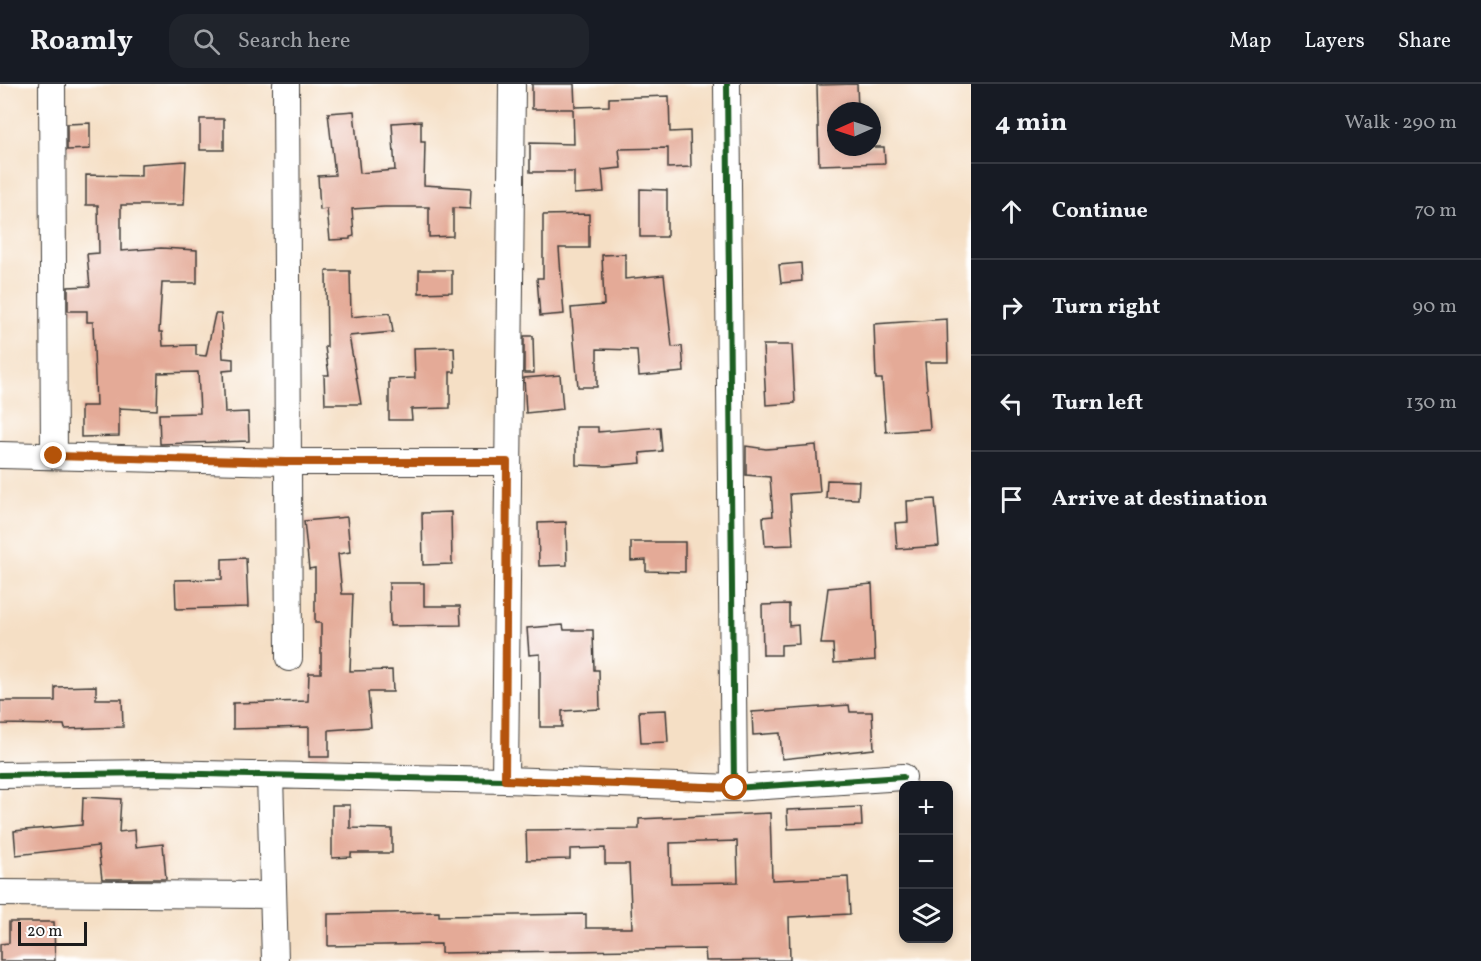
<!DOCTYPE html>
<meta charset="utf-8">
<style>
body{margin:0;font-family:Vollkorn,serif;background:#20242c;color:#f1f3f6}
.controls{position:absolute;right:18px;bottom:18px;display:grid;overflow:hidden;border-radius:12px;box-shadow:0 3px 9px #0003}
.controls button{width:54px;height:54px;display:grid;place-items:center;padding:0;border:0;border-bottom:2px solid #363941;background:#171b24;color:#f1f3f6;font:30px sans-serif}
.compass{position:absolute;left:827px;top:18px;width:54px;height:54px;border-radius:50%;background:#171b24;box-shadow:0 3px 9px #0003;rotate:267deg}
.scale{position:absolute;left:18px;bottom:15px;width:69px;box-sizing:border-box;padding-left:6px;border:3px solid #1c1c1c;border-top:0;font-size:16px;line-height:21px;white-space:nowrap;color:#1c1c1c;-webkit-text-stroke:4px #fff;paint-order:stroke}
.stop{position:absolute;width:18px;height:18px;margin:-14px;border:4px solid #b45309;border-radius:50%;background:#fff}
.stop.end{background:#b45309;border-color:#fff;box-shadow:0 2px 6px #0008}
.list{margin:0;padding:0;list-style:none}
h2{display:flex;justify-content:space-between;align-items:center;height:78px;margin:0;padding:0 24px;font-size:26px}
h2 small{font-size:20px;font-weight:400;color:#9ea1a6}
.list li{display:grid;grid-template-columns:39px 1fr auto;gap:18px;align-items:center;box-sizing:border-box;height:96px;padding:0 24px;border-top:2px solid #363941}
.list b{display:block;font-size:22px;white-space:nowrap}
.list em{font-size:20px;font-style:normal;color:#9ea1a6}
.icon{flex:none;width:33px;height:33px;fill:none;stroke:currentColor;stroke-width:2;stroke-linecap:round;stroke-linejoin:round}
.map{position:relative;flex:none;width:971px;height:877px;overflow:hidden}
header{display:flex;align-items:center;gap:36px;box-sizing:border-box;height:84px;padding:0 30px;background:#171b24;border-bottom:2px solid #363941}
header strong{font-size:28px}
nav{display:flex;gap:33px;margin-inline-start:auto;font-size:21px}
.search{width:420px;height:54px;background:#20242c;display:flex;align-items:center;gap:15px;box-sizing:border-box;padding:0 21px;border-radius:18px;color:#9ea1a6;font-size:22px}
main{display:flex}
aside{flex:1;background:#171b24}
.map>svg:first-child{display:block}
</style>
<header>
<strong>Roamly</strong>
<div class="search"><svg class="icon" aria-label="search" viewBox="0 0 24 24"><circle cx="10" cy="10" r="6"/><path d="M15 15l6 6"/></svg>Search here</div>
<nav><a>Map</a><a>Layers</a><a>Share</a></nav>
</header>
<main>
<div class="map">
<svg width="971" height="877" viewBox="0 0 971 877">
<rect width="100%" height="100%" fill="#fff"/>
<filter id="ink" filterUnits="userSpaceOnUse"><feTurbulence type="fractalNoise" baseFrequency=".0167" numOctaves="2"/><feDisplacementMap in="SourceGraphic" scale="12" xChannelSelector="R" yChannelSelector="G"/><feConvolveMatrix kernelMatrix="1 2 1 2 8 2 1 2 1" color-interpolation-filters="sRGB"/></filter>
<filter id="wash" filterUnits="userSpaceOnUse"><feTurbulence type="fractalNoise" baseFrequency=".008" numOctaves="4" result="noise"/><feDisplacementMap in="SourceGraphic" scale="24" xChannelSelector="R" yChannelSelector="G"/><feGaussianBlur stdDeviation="1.35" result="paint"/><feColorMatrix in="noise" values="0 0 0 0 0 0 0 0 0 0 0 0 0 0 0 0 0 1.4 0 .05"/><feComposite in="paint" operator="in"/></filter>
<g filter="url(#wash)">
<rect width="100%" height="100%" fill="#f5dfc5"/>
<g id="blocks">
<path fill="#e4aa97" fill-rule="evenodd" d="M532 0H574L575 23 609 22V14L669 12 670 48 690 47 691 83 668 84V64L619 65 621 84 602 86 604 108 574 110V88H530V59L574 60 573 25H532Z
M857 0 858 27H836V63H884L885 79 819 81 817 1Z
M354 27 360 89 395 86 392 39 421 37V58H425L424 101 471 104 470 125 453 124V152L429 153V123H384L352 125 354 152 350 153V155L330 156 327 125 320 126 318 92 335 91 328 29Z
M200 35H224V66H200Z
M90 39V65L67 66V40Z
M186 77 184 121H121V167L161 164 197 166V199H162L159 248H162L163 262 196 261V271L206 272 215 230H221L223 274 233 275V286L223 287 225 329 248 328 249 357 160 360 159 330 200 329 198 288 158 289 157 326 119 324V352L81 353V322H96L93 238H87V227H68V203L90 202 87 170 99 169 98 121H86V91L141 92V80Z
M640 105 667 106V153H640Z
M589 130V164H559L564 230 540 232 537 194H543V131Z
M625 170V195L664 191 672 263 682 262 684 288 639 292 637 266 597 265V303H578L571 224 604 221 602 171Z
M801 179 802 197 781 199 779 181Z
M419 186H452V208L419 209Z
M326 187H350L351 233 390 229 393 248 349 252 361 320H325L324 291H329L325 263H327Z
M947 235 948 278H925L930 345 886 348 882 295H876L874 240Z
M524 252H533L534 289H524Z
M763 261H792L795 319 766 321Z
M454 263 455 288H450V324L411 325 412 336H389V295L415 294 414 264Z
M560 291 563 325 526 329 524 294Z
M576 343H598V348L660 343 662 367 640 369 641 379 606 382 576 381Z
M816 361 820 408 790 410 793 461 765 462 763 433 773 432 770 393 746 391V362L766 365Z
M827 396 859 397 858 415 826 414Z
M935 415 939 462 897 465 895 439 908 438 907 417Z
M451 428 452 480 423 481 422 429Z
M347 433 350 468 338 470 342 510H353L350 587 392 586 393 608H368L371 643 329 646V673H309V643L233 645V619L308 617 309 589H321V539H315V484L309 485 304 437Z
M566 438 567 481 539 482 538 439Z
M631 458H685V488L646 487V476L631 477Z
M246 474 248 523 176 525 175 496 222 495V475Z
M389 499H424V522H460L461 541 390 542Z
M872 500 875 576 834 579 833 560H821L828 504Z
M789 520V542L798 541 799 560 781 561V571H763L762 521Z
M563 541 564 546H593L594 586H599L600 625 562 627V643H540V570L529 571 527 544Z
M96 602V615H122L123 643 65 645 64 641 0 640V617H55V603Z
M849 621 850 628H872L874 665 782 675 780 649 753 651 752 628Z
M666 626 668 658 641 659 639 627Z
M83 713 121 715 119 748 135 746 136 763 163 760 166 795H102L98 762 16 771 14 747 82 741Z
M332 721H350V744L392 745V769H351V773L332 774Z
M861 723 862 742 788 745 787 726Z
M770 729 772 796 848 793 850 830 789 833 790 876 706 877 705 865 441 869V860L328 862V830L439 828V832L586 830V844H632L629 780H605V764L570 765V775L527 776 526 746 639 745V735ZM737 757 738 798 671 799 670 759Z
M9 838H54L55 877H0V860L9 859Z"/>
</g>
</g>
<g filter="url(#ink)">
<use href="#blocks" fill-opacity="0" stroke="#3d3935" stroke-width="1.5"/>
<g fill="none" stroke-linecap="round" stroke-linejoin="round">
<defs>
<path id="minor" d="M52 0 54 372
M286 0 289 574
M727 0 734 704
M0 371 287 378H506
M0 691 155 689 505 696 734 704 903 693
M270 691 275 877
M505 696 512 0
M0 809 273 811"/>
</defs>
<use href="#minor" stroke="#3d3935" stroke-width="28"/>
<use href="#minor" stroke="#fff" stroke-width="26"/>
<defs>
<path id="cycleway" d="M727 0 734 704
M0 691 155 689 505 696 734 704 903 693"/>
</defs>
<use href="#cycleway" stroke="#fff" stroke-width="10"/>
<use href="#cycleway" stroke="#1b5e20" stroke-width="6"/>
</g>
</g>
<g fill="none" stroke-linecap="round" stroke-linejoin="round" filter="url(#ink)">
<path stroke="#b45309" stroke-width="8" d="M54 372 287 378H507L505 696 735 704"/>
</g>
</svg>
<div class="controls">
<button>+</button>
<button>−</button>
<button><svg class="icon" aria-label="layers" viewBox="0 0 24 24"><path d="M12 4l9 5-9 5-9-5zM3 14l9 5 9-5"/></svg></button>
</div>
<svg class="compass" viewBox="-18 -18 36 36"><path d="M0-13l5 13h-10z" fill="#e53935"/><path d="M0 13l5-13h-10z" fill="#9ea1a6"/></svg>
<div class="scale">20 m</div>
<div class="stop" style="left:735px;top:704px"></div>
<div class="stop end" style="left:54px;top:372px"></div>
</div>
<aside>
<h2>4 min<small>Walk · 290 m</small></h2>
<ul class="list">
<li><svg class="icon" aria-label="ahead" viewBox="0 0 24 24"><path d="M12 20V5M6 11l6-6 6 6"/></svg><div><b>Continue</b></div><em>70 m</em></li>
<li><svg class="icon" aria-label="right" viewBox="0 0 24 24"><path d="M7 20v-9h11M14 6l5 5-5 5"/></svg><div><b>Turn right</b></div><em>90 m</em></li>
<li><svg class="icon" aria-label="left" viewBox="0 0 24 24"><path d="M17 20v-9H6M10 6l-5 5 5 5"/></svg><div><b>Turn left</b></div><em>130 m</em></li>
<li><svg class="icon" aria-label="arrive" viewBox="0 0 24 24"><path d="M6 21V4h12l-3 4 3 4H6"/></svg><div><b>Arrive at destination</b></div></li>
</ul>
</aside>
</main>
